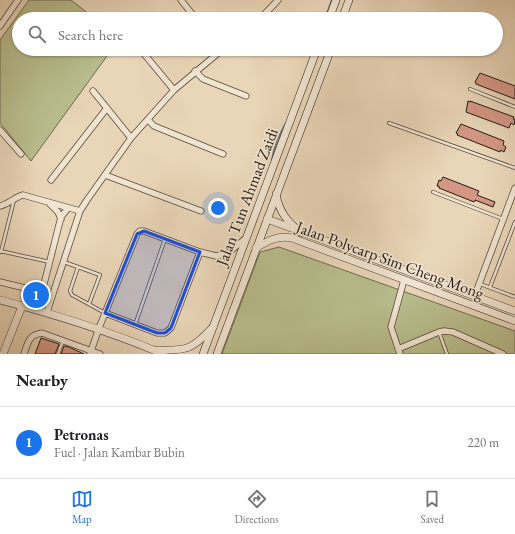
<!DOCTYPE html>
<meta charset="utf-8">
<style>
body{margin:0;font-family:"EB Garamond",serif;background:#f2f2f2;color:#202124}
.you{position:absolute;left:218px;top:208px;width:14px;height:14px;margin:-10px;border:3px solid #fff;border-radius:50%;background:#1a73e8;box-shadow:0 0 0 6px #1a73e833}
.badge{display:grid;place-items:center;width:26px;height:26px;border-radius:50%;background:#1a73e8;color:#fff;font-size:13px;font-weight:700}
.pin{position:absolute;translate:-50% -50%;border:2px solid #fff;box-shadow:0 1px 4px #0006}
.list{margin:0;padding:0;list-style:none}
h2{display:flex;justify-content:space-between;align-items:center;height:52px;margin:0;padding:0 16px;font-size:17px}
h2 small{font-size:13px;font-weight:400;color:#757577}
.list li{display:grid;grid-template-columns:26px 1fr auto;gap:12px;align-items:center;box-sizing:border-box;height:72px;padding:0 16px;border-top:1px solid #e0e0e0}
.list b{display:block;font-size:15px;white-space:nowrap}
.list p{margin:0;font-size:13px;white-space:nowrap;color:#757577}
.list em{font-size:13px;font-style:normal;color:#757577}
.icon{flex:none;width:22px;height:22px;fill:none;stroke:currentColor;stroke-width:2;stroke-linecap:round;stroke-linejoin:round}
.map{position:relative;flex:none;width:515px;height:354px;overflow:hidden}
.search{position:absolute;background:#fff;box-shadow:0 1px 3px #0004;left:12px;right:12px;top:12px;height:44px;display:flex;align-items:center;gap:10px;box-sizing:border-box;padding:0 14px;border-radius:22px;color:#757577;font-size:15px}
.sheet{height:124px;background:#fff}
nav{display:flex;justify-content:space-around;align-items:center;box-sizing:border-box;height:56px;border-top:1px solid #e0e0e0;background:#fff;font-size:11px;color:#757577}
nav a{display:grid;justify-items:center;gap:2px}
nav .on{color:#1a73e8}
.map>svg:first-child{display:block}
</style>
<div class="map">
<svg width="515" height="354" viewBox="0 0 515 354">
<rect width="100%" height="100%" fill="#e9d5b8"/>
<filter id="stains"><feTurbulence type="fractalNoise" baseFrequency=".005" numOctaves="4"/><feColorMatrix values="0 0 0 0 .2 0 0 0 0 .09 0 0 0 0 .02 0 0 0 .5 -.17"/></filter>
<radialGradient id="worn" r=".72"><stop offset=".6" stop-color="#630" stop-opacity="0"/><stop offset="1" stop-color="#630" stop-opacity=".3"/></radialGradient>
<path fill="#b8bd8d" stroke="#6e6c50" d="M29 0H71L95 19H19V49H112L31 161 0 123V40Z
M279 247 515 331V354H222L260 252Z"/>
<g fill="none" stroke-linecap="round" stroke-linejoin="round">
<path stroke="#6a7975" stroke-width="2" d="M325 19 332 0
M272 160C274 146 279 136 286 123"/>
</g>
<path fill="#d49784" stroke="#241b13" d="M480 73 515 86V99L476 84V83L475 82Z
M468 101 470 102V101L514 117 513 119H515L514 125 511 123 509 128 466 112Z
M461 124 504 141 503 145 506 147 504 152 501 150 500 152 457 135 458 134 456 133Z
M443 177 479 191 477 195 495 202 493 207 475 200 474 202 439 188V186H437L439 180 441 181Z
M41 338 59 344 55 354H35Z
M64 346 69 347 84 354H61Z"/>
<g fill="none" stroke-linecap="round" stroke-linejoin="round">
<defs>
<path id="service" d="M470 89 515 107
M389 123 515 168
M433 192 503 219
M0 251 50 262
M1 252 14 200
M64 262 78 267 70 291 72 295 105 313
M78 267 100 275 89 304
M480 284 515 297
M490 287 515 222
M135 325 165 239
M439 332 447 354
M58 354 63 341"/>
<path id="minor" d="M181 0 196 19
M260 19 278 0
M0 26 18 0
M140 49 174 90
M195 71 203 79 246 96
M93 91 131 138
M148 120 154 126 223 154
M0 130 21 154
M105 175 201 211
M51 180 107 108
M50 204 58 212 61 219
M0 206C9 204 15 197 23 195L80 211
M0 282 33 290 41 288 44 284 61 217 68 208
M475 295 515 188
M47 312 80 211 87 200 131 138 174 90 223 49
M105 313 157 333H165L171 328 200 252
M398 349 439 332 444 331 453 332 503 354
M24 354C28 343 28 335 42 333L100 354
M90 354 99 328 137 234 140 231H144L200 252 216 256 228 253 246 238
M400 354 391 327 404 280"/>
<path id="tertiary" d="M267 219 515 311
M256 248C267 241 278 235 292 238L515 321
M0 300C57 315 109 331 163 354
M158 350C187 351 193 349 213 327
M3 354 22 306"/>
<path id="secondary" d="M329 19 336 0
M342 19 349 0
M276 194C279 212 288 223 302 233
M203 354 317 49
M217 354 331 49"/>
</defs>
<use href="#service" stroke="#554a3c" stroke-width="4"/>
<use href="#minor" stroke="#554a3c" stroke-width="7"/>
<use href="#tertiary" stroke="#554a3c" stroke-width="8"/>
<use href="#secondary" stroke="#241b13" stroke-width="8"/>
<use href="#service" stroke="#f1e4d1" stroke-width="2.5"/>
<use href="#minor" stroke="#f1e4d1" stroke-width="5.5"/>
<use href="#tertiary" stroke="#f1e4d1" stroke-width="7"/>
<use href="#secondary" stroke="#f1e4d1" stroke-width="7"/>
</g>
<path fill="#1d4ed8" fill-opacity="0.2" stroke="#1d4ed8" stroke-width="3" stroke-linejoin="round" d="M144 231 200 252 171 328 165 333H157L105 313 137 234Z"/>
<g text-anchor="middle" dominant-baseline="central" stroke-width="3.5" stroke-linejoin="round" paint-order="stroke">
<g font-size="16" fill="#241b13" stroke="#f1e4d1">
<text transform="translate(247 197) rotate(-69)">Jalan Tun Ahmad Zaidi</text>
<text transform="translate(390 260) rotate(20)">Jalan Polycarp Sim Cheng Mong</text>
</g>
</g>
<rect width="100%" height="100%" filter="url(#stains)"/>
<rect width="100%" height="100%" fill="url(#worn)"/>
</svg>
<div class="you"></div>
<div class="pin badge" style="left:36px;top:295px">1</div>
<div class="search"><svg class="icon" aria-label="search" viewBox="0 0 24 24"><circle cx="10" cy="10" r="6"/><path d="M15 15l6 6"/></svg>Search here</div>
</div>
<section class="sheet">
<h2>Nearby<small></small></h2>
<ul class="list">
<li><span class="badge">1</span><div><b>Petronas</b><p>Fuel · Jalan Kambar Bubin</p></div><em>220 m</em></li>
</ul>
</section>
<nav>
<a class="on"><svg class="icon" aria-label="map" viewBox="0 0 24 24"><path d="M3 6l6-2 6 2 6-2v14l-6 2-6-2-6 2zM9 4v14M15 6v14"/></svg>Map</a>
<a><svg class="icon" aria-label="directions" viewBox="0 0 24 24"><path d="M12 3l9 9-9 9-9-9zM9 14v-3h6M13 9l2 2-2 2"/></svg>Directions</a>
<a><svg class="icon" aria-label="saved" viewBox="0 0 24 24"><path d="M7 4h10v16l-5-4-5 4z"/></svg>Saved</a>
</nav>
